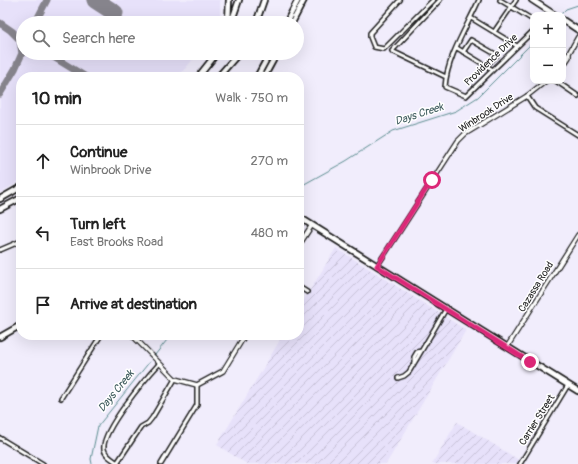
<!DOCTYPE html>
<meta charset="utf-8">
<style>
body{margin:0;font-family:Pangolin,sans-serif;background:#f6f6f6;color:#222}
.controls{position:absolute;right:12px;top:12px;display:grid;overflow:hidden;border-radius:8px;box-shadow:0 4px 16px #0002}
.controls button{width:36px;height:36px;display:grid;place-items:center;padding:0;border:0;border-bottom:1px solid #e0e0e0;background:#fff;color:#222;font:20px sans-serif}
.stop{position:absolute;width:12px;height:12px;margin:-9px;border:3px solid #db2777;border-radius:50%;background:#fff}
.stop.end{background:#db2777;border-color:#fff;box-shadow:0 1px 4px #0008}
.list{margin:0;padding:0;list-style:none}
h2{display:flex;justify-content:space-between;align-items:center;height:52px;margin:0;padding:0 16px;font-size:17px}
h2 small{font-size:13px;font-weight:400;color:#767676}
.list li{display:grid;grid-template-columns:26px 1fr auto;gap:12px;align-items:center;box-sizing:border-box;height:72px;padding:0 16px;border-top:1px solid #e0e0e0}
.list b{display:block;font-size:15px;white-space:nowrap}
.list p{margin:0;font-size:13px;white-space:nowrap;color:#767676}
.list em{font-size:13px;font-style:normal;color:#767676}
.icon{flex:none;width:22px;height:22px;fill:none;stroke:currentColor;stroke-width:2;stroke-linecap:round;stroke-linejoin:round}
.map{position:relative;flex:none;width:578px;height:464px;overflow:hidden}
.search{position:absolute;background:#fff;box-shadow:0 4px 16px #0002;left:16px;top:16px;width:288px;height:44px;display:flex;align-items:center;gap:10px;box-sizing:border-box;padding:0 14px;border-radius:22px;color:#767676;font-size:15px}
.panel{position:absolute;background:#fff;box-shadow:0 4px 16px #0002;left:16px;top:72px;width:288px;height:268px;border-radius:16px}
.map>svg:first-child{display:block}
</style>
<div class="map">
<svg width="578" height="464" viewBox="0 0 578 464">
<defs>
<pattern id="industrial-furrows" width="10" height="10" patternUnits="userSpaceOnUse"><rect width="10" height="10" fill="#e7e1fa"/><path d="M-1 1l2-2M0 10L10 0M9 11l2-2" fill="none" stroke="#c6c0d6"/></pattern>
</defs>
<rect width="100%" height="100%" fill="#f1edfc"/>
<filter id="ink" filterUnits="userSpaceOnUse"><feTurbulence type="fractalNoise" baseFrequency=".025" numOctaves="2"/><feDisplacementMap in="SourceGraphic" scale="8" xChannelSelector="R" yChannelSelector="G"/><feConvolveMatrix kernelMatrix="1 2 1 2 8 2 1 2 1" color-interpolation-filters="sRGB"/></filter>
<g filter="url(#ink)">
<path fill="#e7e1fa" d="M0 0H220V14L218 23H23V53H198L185 69 175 77H21V180L0 193Z"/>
<path fill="url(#industrial-furrows)" d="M336 248 466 330 386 464H247L217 445 283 335H299V308Z
M457 422 519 460 516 464H432Z"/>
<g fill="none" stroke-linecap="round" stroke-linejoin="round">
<path stroke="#5a8c8f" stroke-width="1" d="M560 15 566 9 578 5
M299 187 346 161 393 131 456 111 478 97 533 42
M92 464 91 459 98 426 171 335"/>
<path stroke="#86848c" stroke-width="7" d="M0 23 13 32
M35 23 47 0
M10 30 20 40 22 54
M47 53 86 77
M0 94 15 69 23 51"/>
<path stroke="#86848c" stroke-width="17" d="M95 0 115 13"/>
<defs>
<path id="minor" d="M400 0 370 33V37L374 47 384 49 433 0
M440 0 392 51 446 77
M479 0C467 27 447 57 445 87L466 96 533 31
M500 0 533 20
M471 18 517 46
M494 32 516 0
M457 48 493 70
M463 52 471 40 497 55 486 66
M556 81 578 96
M527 96 535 108 578 135
M0 250 21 241
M299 287 307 292
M414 362V357L417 352 421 351
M398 378 404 376 409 372 446 309
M61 398 101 335
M0 438 43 464
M117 463 141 427 148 423 152 418 175 379
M119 464C114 460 105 456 104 449 101 431 146 378 159 364
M161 464 197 405V385
M520 464 568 385"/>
<path id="tertiary" d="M563 58 569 53 578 37
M563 66 569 57V53
M299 245 312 225
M377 266 458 141 465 134 527 96 546 81
M132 335 175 379 197 385 223 371 245 335
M507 347 578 235"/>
<path id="primary" d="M532 0 555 15
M563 20 578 30
M228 23 229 0
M231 23 239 0
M256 23 264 0
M286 23 298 0
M292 23 304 0
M198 77 217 53
M218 77 239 53
M257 77 270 53
M264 77 277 53
M0 199 21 187
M0 209 21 198
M299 217 578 391
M0 337 21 325"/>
</defs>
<use href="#minor" stroke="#1c1c1c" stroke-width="6"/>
<use href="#tertiary" stroke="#1c1c1c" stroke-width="6"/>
<use href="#primary" stroke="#1c1c1c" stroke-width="8"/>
<use href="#minor" stroke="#fff" stroke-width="3"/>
<use href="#tertiary" stroke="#fff" stroke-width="3.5"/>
<use href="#primary" stroke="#fff" stroke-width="4.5"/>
</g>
</g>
<g fill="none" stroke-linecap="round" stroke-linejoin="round" filter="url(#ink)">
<path stroke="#db2777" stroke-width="5" d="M432 180 377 266 530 362"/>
</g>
<g text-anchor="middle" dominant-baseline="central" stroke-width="3" stroke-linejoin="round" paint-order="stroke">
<g font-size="10" fill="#1c1c1c" stroke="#fff">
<text transform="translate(491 60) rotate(-44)">Providence Drive</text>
<text transform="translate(486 113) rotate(-33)">Winbrook Drive</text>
<text transform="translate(536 287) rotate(-58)">Cazassa Road</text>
<text transform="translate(537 420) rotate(-58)">Carrier Street</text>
</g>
<g font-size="11" font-style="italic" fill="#405d5f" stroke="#fff">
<text transform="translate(419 114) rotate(-18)">Days Creek</text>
<text transform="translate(116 391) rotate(-51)">Days Creek</text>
</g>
</g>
</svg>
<div class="controls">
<button>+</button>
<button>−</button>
</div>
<div class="stop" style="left:432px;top:180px"></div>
<div class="stop end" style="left:530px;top:362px"></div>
<div class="search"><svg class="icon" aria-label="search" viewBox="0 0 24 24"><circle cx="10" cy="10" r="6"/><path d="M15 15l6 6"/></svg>Search here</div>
<section class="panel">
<h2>10 min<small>Walk · 750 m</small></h2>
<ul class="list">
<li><svg class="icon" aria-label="ahead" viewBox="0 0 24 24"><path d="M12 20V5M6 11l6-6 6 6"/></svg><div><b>Continue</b><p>Winbrook Drive</p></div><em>270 m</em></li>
<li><svg class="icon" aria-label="left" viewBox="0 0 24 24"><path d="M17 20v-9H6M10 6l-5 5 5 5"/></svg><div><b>Turn left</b><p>East Brooks Road</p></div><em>480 m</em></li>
<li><svg class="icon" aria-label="arrive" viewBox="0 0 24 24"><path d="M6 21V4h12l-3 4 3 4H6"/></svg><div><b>Arrive at destination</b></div></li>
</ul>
</section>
</div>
